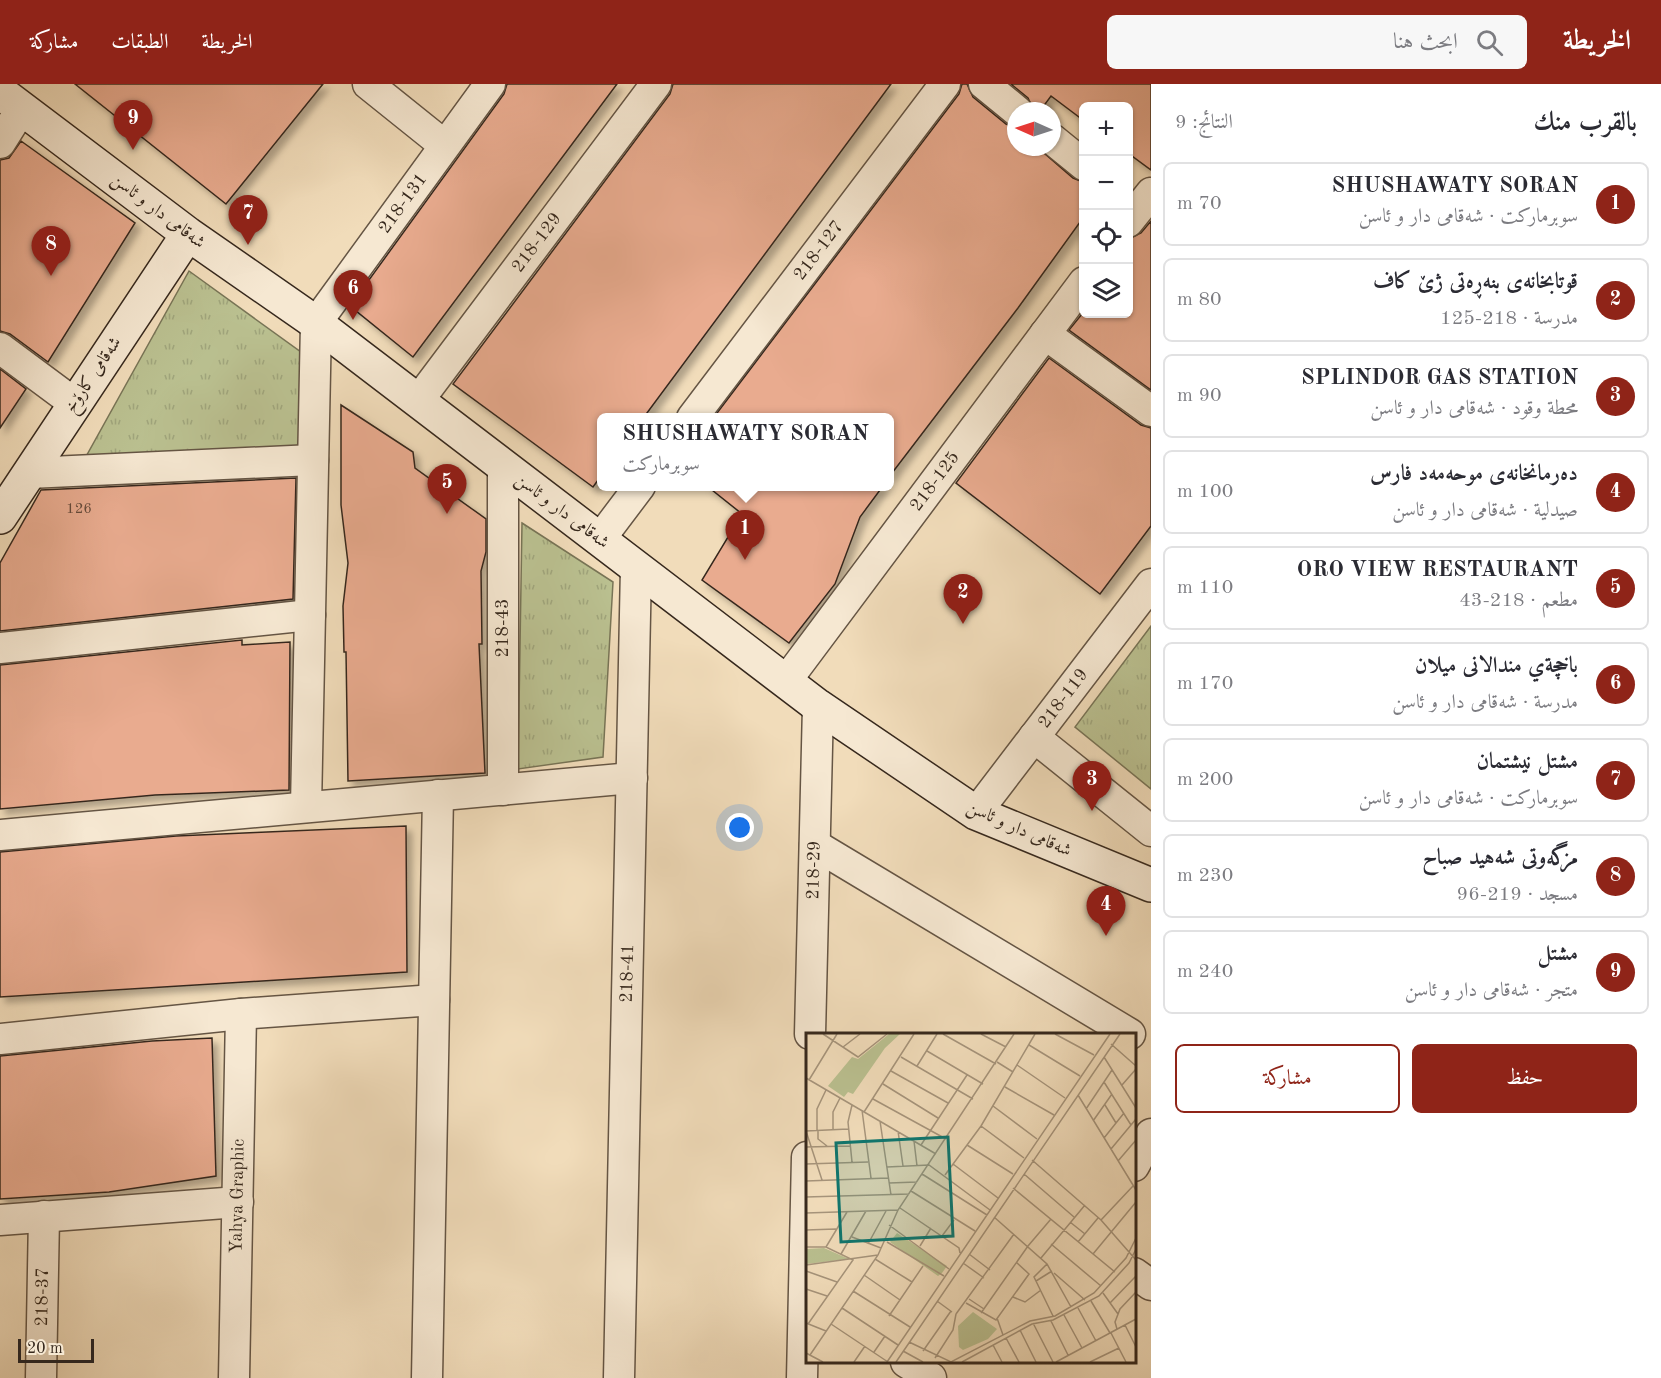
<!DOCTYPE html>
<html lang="ar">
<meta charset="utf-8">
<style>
body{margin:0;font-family:"Old Standard TT",Amiri,serif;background:#f7f7f7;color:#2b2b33;direction:rtl}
.controls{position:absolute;right:18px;top:18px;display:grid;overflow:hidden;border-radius:9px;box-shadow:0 2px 4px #0004}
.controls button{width:54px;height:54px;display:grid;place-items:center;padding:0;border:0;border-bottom:2px solid #e1e1e2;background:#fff;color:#2b2b33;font:30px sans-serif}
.compass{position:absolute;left:1007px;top:18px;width:54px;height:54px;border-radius:50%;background:#fff;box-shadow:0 2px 4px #0004;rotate:273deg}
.scale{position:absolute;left:18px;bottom:15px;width:76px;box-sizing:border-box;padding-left:6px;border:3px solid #36281d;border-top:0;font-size:16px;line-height:21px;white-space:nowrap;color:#36281d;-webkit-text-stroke:4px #f6e8d2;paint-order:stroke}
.you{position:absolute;left:740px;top:744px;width:21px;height:21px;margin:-15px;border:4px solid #fff;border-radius:50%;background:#1a73e8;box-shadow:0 0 0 9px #1a73e833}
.badge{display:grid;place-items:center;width:39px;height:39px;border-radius:50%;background:#8f2418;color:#fff;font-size:20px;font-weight:700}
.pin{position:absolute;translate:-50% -50px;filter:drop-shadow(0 2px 3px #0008)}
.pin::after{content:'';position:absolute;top:32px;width:21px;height:18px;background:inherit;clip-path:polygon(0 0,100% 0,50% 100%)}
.popup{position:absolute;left:597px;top:329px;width:297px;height:78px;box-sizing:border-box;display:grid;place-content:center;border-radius:9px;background:#fff;filter:drop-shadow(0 2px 4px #0005);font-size:20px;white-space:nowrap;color:#7c7c81}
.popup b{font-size:22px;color:#2b2b33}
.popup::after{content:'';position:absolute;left:50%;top:100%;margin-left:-12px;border:12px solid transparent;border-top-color:#fff}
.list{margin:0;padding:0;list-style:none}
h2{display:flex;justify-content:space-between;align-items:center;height:78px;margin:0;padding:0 24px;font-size:26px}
h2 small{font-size:20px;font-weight:400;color:#7c7c81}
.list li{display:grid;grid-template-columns:39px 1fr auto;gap:18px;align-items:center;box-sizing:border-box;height:84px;margin:0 12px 12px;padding:0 12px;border:2px solid #e1e1e2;border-radius:9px}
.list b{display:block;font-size:22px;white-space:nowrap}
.list p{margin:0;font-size:20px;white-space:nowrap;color:#7c7c81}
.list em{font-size:20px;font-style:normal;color:#7c7c81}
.actions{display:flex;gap:12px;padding:18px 24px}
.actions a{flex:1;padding:14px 0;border:2px solid #8f2418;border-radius:9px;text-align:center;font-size:21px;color:#8f2418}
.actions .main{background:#8f2418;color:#fff}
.icon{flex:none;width:33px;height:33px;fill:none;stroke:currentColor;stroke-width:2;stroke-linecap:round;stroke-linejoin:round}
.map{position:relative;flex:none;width:1151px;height:1294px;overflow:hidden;direction:ltr}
header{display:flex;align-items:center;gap:36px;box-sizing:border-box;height:84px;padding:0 30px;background:#8f2418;color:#fff}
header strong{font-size:28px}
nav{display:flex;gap:33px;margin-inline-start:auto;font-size:21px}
.search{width:420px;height:54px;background:#f7f7f7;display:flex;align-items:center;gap:15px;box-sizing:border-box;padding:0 21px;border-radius:9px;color:#7c7c81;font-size:22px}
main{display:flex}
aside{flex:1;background:#fff}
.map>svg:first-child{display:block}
</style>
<header>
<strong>الخريطة</strong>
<div class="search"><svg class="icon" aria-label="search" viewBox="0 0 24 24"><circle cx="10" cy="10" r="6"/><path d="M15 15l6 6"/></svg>ابحث هنا</div>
<nav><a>الخريطة</a><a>الطبقات</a><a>مشاركة</a></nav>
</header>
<main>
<aside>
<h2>بالقرب منك<small>النتائج: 9</small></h2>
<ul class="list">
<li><span class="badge">1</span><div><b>SHUSHAWATY SORAN</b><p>سوبرماركت · شەقامی دار و ئاسن</p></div><em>70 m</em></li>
<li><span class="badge">2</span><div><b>قوتابخانەی بنەڕەتی ژێ کاف</b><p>مدرسة · 218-125</p></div><em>80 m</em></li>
<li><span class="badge">3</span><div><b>SPLINDOR GAS STATION</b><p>محطة وقود · شەقامی دار و ئاسن</p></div><em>90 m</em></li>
<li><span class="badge">4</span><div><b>دەرمانخانەی موحەمەد فارس</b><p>صيدلية · شەقامی دار و ئاسن</p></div><em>100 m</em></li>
<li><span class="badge">5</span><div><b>ORO VIEW RESTAURANT</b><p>مطعم · 218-43</p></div><em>110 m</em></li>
<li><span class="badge">6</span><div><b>باخچةي مندالانى ميلان</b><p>مدرسة · شەقامی دار و ئاسن</p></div><em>170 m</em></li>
<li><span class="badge">7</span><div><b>مشتل نيشتمان</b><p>سوبرماركت · شەقامی دار و ئاسن</p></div><em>200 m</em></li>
<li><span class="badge">8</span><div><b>مزگه‌وتی شه‌هید صباح</b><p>مسجد · 219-96</p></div><em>230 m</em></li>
<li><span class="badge">9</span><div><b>مشتل</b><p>متجر · شەقامی دار و ئاسن</p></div><em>240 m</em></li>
</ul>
<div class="actions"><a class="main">حفظ</a><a>مشاركة</a></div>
</aside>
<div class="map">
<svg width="1151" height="1294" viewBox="0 0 1151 1294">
<defs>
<pattern id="park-tufts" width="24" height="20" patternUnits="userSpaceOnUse" patternTransform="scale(1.5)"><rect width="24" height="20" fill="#bac090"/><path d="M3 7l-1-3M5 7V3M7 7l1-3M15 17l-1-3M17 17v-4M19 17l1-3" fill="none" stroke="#a0a57c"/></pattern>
<filter id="shadow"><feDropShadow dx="5.5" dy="5.5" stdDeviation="3" flood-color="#0004"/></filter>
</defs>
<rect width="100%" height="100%" fill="#f1dcba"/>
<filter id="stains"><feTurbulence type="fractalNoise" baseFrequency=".00333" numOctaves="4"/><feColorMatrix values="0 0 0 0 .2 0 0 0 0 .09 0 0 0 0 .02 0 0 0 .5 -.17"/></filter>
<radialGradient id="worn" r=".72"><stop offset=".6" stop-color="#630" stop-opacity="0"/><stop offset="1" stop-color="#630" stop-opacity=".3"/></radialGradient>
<path fill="url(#park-tufts)" stroke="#787456" stroke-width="1.5" d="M189 187 305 271 313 366 83 378Z
M522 439 613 498 603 673 518 685Z
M1151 542V705L1075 643Z"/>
<path fill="#e9ab8f" stroke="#36281d" stroke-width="1.5" filter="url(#shadow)" d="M75 0H323L226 120Z
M507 0H617L413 273 350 222 504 10Z
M673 0H891L644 333H601V392L593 403 453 300 670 10Z
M962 0H967L973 13 1006 40 1016 44V63H1037L1073 94 1083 98V134L1018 224 889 393V333H714L959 10Z
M1011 0H1151V86L1128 69V22H1083V36L1051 12 1040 27H1034L1028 14Z
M21 57 135 139 48 278 10 250 0 247V76L9 74Z
M1151 137V306L1069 246 1082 230H1128V155L1141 149Z
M1049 274 1141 341 1151 344V442L1100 510 956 399Z
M0 285 26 305 0 344Z
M341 321 413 368 415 384 486 435V468L481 487 482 560H479L485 689 348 697 346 568H344L343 522 348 479 341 421Z
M296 394 293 515 0 547V479L41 406Z
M707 402H883L860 433 835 500 789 559 702 496 742 430Z
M242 556V561L290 558 289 706 155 711 0 725V581Z
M406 742 407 888 0 913V768L176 752Z
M212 954 216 1092 109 1108 0 1115V972L152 957Z"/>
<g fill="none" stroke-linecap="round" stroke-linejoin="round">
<defs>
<g id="street">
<path d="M368 0 444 61"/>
<path d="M984 0 1017 27"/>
<path d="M1052 55 1084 81"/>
<path d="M0 59 22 24"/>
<path d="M1128 138 1151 109"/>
<path d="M1045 250 1151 327"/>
<path d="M0 264 74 319"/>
<path id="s1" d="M418 317 656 0"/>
<path id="s2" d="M692 334 945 0"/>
<path d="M29 389 313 376"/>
<path d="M600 455 640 402"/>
<path d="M0 564 310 531"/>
<path id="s3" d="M786 597 1084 198"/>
<path d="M1034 653 1151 747"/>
<path d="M503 706V382"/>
<path id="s4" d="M306 723 316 239 490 0"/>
<path id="s5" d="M976 729 1151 500"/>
<path d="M0 751 632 694"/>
<path d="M815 761 1130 950"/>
<path id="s6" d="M810 950 818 622"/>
<path d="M0 955 241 930 434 916"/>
<path d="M1134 1082 1151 1050"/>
<path d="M0 1136 238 1118"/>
<path d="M1134 1189 1151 1201"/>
<path d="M906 1278 931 1294"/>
<path id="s7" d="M41 1294 44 1132"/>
<path id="s8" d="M234 1294 241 930"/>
<path d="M427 1294 438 711"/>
<path id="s9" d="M619 1294 636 483"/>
<path d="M802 1294 807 1073"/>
</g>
<path id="secondary" d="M0 8 188 150 316 239 818 622 976 729 1151 801
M0 433 188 150"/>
</defs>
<use href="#street" stroke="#655544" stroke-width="33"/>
<use href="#secondary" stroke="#36281d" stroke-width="36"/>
<use href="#street" stroke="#f6e8d2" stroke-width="30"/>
<use href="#secondary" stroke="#f6e8d2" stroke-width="33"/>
</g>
<g text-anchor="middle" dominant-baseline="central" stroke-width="5" stroke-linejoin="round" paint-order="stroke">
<g font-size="15" fill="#63493a">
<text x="79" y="425">126</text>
</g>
<g font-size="18" fill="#36281d" stroke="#f6e8d2">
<text stroke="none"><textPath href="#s4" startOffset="632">218-131</textPath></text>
<text transform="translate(158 127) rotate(37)">شەقامی دار و ئاسن</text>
<text stroke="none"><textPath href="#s1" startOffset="198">218-129</textPath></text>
<text stroke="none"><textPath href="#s2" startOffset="210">218-127</textPath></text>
<text transform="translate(93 291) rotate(-56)">شەقامی کارۆخ</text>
<text stroke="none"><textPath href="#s3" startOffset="249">218-125</textPath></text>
<text transform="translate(562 427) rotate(37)">شەقامی دار و ئاسن</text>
<text transform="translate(503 544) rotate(-90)">218-43</text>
<text stroke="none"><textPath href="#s5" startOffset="144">218-119</textPath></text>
<text transform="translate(1019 745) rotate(24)">شەقامی دار و ئاسن</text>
<text stroke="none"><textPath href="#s6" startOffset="164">218-29</textPath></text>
<text stroke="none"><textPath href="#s9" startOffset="405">218-41</textPath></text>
<text stroke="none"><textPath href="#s8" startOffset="182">Yahya Graphic</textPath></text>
<text stroke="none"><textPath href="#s7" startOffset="81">218-37</textPath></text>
</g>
</g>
<g transform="translate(806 949)">
<rect width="330" height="330" fill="#f1dcba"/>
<path d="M83 1H94L79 15 47 61 42 59 38 64 22 53 46 24 52 26ZM18 215 43 226 0 231V216Z" fill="#bac090"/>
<path d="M91 200 141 233 136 240 132 243 84 209Z" fill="#bac090"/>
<path d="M167 279 191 296 182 306 157 317 153 314 152 293Z" fill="#bac090"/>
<path fill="none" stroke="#a6947b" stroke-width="1.5" d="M17 1 52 24 81 1M137 1 190 31M175 1 200 14M249 1 288 22M305 11 330 33M223 12 274 43M37 14 54 1M121 18 177 51M95 24 167 66M298 24 330 75M191 29 207 39M211 32 259 65M111 33 131 1M85 38 142 70M0 45 130 121M3 47 31 1M298 49 325 92M77 51 132 85M316 52 330 36M199 54 248 82M272 62 330 157M67 66 140 106M299 72 310 90M187 73 231 106M280 76 306 37M56 77 65 145M58 79 108 1M74 88 85 162M287 88 306 61M175 93 218 125M12 97V106L21 113M27 97V79L34 65M0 98 16 147M0 98 42 96M11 98V76L20 57M92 98 97 133M298 105 318 80M108 108 111 133M115 112 161 42M161 112 207 141M0 114 44 113M305 116 330 86M226 127 295 187 330 227M312 128 330 107M46 129 42 89 46 72M0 131 62 129M147 131 192 165M81 134 123 132 184 177M116 141 181 182M218 141 268 184M139 142 175 93 229 1M0 148 82 145M83 150 111 149M207 155 309 239M105 158 169 198M0 164 103 161M94 175 153 215 154 220M0 180 92 177M188 184 241 231 265 274M295 187 327 153M264 189 279 201M83 192 143 236M0 197 30 196M136 203 148 187M46 204 75 215M81 209 138 243M272 209 292 185M62 211 80 178M245 211 295 253M114 213 125 195M0 214H20L47 227 2 291M20 214 41 179M35 221 60 178M163 221 184 237M287 221 330 169M235 225 279 172M69 226 106 249M157 230 178 245M241 231 228 244 247 283M0 232 72 222M0 238 31 249M248 240 279 267M58 242 94 267M230 248 246 238M0 256 21 263M47 258 104 294M297 260 312 281M207 264 219 269 235 257M163 266 178 276M131 268 146 279M285 268 304 300M160 270 190 287 223 241 210 229M304 270 330 243M36 275 92 312M272 275 290 308M175 280 222 213 245 186M150 281 208 201M258 282 276 315M83 283 117 233M191 285 197 302M245 288 262 322M0 290 20 298M227 290 247 329M25 291 82 329M319 292 330 314M311 296 309 289 314 276 330 259M214 297 230 329M305 300 320 329M200 305 213 329M103 309 145 329 224 288 249 283 288 260 320 225 330 205M187 312 196 329M97 318 117 329M117 318 145 278M68 319 79 303M0 320 17 329M4 322 72 222 92 177 208 1M129 325 147 297 150 281M48 329 59 313M81 329 304 1M90 329 314 1M156 329 226 291 247 287 293 263 323 230 330 216M250 329 330 286M284 329 313 315"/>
<path fill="#0f766e" fill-opacity="0.15" stroke="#0f766e" stroke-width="3" d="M142 104 147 203 35 209 30 110Z"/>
<rect width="330" height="330" fill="none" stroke="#36281d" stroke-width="3"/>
</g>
<rect width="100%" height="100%" filter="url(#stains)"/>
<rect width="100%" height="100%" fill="url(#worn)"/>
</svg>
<div class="controls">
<button>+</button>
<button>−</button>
<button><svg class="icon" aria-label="locate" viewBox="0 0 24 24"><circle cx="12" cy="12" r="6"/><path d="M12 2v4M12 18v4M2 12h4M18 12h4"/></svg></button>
<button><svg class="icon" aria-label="layers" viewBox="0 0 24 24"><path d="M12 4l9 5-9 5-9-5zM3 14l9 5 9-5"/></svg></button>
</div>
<svg class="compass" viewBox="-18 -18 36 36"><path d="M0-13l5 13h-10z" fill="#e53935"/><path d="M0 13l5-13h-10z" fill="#7c7c81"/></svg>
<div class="scale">20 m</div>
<div class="you"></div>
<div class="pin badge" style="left:745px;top:476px">1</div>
<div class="popup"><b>SHUSHAWATY SORAN</b>سوبرماركت</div>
<div class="pin badge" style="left:963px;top:540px">2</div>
<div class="pin badge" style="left:1092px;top:727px">3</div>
<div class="pin badge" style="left:1106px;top:852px">4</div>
<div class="pin badge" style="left:447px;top:430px">5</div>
<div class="pin badge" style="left:353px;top:236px">6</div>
<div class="pin badge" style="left:248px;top:161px">7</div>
<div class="pin badge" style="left:51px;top:192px">8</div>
<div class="pin badge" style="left:133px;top:66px">9</div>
</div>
</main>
